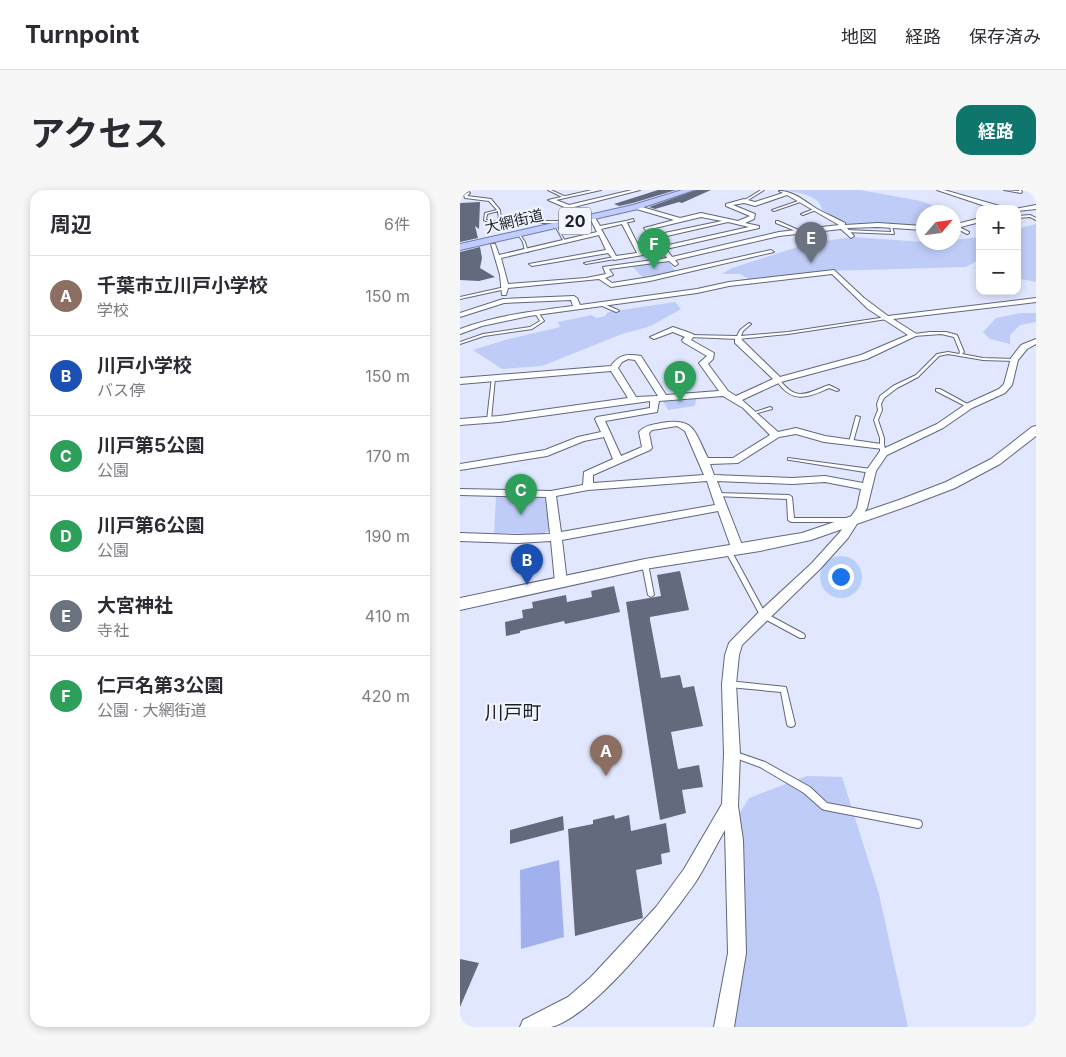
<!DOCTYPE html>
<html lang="ja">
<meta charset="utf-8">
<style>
body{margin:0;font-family:Inter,"Noto Sans JP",sans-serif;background:#f7f7f7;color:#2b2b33}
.controls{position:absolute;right:15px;top:15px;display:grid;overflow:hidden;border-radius:10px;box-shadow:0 2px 8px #0003}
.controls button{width:45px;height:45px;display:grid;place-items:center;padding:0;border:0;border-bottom:1px solid #e1e1e2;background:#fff;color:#2b2b33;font:25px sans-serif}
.compass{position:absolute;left:456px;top:15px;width:45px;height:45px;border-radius:50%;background:#fff;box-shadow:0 2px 8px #0003;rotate:62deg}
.you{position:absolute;left:380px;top:386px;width:18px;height:18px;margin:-12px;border:4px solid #fff;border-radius:50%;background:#1a73e8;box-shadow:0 0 0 8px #1a73e833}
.badge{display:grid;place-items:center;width:32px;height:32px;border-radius:50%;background:#0f766e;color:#fff;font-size:16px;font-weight:700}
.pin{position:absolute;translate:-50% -41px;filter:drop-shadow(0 1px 2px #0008)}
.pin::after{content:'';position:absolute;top:26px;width:18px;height:15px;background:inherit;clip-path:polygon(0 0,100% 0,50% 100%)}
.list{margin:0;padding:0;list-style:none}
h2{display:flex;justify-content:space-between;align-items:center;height:65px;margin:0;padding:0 20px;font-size:21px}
h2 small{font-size:16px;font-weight:400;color:#7c7c81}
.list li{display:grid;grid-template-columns:32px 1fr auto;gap:15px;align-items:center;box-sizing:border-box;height:80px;padding:0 20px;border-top:1px solid #e1e1e2}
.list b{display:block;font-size:19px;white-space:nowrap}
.list p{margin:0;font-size:16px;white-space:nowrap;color:#7c7c81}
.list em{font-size:16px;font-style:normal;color:#7c7c81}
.map{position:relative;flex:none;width:576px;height:837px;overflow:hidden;border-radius:15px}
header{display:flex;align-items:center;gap:30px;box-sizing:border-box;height:70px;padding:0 25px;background:#fff;border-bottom:1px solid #e1e1e2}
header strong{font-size:24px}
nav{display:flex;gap:28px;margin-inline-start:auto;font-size:18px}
.intro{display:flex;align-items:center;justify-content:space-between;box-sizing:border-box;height:120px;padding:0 30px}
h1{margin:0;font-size:35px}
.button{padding:12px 22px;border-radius:15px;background:#0f766e;color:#fff;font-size:18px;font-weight:700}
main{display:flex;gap:30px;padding:0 30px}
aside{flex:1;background:#fff;border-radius:15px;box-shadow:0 2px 8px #0003}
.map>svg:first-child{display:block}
</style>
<header>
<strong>Turnpoint</strong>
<nav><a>地図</a><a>経路</a><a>保存済み</a></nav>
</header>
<div class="intro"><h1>アクセス</h1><a class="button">経路</a></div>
<main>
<aside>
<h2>周辺<small>6件</small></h2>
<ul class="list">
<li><span class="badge" style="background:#8d6e63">A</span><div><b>千葉市立川戸小学校</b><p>学校</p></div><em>150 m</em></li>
<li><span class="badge" style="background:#1a4fb4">B</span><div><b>川戸小学校</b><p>バス停</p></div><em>150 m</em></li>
<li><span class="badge" style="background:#2e9e5b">C</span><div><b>川戸第5公園</b><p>公園</p></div><em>170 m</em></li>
<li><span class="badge" style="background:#2e9e5b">D</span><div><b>川戸第6公園</b><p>公園</p></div><em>190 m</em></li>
<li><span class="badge" style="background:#6b7280">E</span><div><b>大宮神社</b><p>寺社</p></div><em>410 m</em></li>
<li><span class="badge" style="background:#2e9e5b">F</span><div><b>仁戸名第3公園</b><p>公園 · 大網街道</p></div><em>420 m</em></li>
</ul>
</aside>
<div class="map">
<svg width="576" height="837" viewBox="0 0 576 837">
<rect width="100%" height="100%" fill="#e0e7ff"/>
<path fill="#bfccf8" d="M324 0H400L461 11 490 22H463V37L387 35 362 20C360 4 337 3 324 0Z
M576 34V92L557 88V39Z
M393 47 463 52H493L494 50 520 47V69L506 77 367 81 292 91 280 84H262L272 78 350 53Z
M208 71 216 82 184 89 172 76Z
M215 112 221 119 191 136 162 144 82 176 42 179 13 160 45 150 100 137 98 132 132 125 136 128 145 126 148 122Z
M561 123H576V132L560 135 550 145V154L530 149 523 142 536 128Z
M236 208 235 216 208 220 202 209Z
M36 307H82L86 310 89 340 84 344 34 343Z
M347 586 382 587 419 704 448 837H271L278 626 289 608Z"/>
<path fill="#a1b1ee" d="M99 670 104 747 61 759 60 680Z"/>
<path fill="#646a7e" d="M198 0H216L173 13 159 16 154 14Z
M236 0H251L222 13 219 12 195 19 189 17Z
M20 12 19 39 15 36 18 48 0 52V13Z
M20 57 22 68 20 78 35 87 19 91 0 90V62Z
M220 381 229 420 190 427V430L201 488 220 485 223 498 234 496 243 536 211 542 218 579 239 575 243 597 222 600 226 623 200 630 166 412 201 406 197 385Z
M154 396 160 422 105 434 104 431 60 441V443L46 446 45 432 63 428 62 420 73 418 72 412 106 405 107 412 132 407 131 401Z
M154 625 155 629 169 625 171 641 206 633 210 662 201 664 202 674 176 680 183 728 115 746 108 639 133 634V630Z
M103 626 104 640 50 654V640Z
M0 769 19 773 0 817Z"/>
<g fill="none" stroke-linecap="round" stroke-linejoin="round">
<defs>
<path id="service" d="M88 0H91L106 7 104 8Z
M301 0H304L285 12 283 11Z
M544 0 559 1V0H561L562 2 561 3Z
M9 2 10 3 7 6 31 9 40 20 41 30 44 31H110L111 32 110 33H30L24 30 25 23 37 20 29 11 5 8 4 5ZM38 21 39 30 40 31H31L26 30 27 24Z
M341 10 343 11 314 21 312 20Z
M354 19 356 20 343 25 341 24Z
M570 25 576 28V30L570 27 557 28V26Z
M173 29 174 31 164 33 163 32Z
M316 31H318L343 42 341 43 316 33Z
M94 34 96 35 106 53 104 52Z
M431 35 432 36 434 44 386 42 385 41 386 40 431 42 430 36Z
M495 35 509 42V43L507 44 494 37Z
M57 43H59L65 52 68 62 65 61 63 52Z
M154 67 155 69 126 74 124 73Z
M45 97H46V99L0 109V107Z
M141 113 158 120 159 121 156 122 140 115V113Z
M76 122H78L84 131 72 139 24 146 0 154V152L23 144 70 137 80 131 75 123Z
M426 127 428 128 427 129 328 144 278 149 230 147 228 146 230 145 277 146 280 140 289 133 291 134 283 141 281 146 328 142Z
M470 142H486L497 145 504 162 502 164 523 168 554 169 556 170 554 171 523 170 488 164 479 166 458 187 437 198 424 208 421 214 422 220 418 230 424 248V263H420V248L414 230 418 220 417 214 420 206 433 196 456 185 477 164 488 162 499 164 500 162 494 147 481 144 454 146 452 145 454 144Z
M32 187 35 188 31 230 29 231 27 230Z
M317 189H319C337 213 347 203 369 195L379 200 377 201 369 198C347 208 332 214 316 190Z
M476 199H480L511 216 507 217 476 201Z
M310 217 312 218V219L294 224 292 223Z
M396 226 400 227 393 252 391 253 389 252Z
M328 268 411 279 414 281 411 283 330 270H328Z
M256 303 329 305 332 307 334 328H390L393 330 390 332H331L328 330 327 309 254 306V304Z
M269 360 272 362 305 423 344 444 345 446 344 448H340L301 427 266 362Z
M185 372 188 374 194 405 191 407 188 405 182 374Z
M269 491 326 497 335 534 334 536 331 537 328 536 327 534 321 502 269 497 267 496 266 494 267 492Z
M273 561 305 572 350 597 367 613 458 630 461 631 462 634 461 637 458 638 365 620 362 619 344 603 300 577 270 566 269 564 270 562Z"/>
<path id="minor" d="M132 0H141L96 10 109 15 172 0H180L114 17 134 26 140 36 166 31 183 65 154 70 148 63 72 76 69 74 146 60 139 45 41 68 48 94 126 88 146 84 143 77 207 68 184 38 214 30 173 18 175 15 220 28 241 23 278 31 290 26 266 16V14L284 9 295 12 323 3 319 1C332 0 346 12 357 19 366 24 376 28 385 33V35L418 33 463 36V40L418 37 387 38 394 46 391 48 381 39 319 46 215 70 218 74 215 76 209 71 149 79 153 85 145 88 152 93 190 87 311 60 314 62 190 91 151 97 139 89 48 98 46 105H42L40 85 31 54H35L39 65 137 42 130 28 88 10ZM327 5 379 35 319 42 212 67 206 59 299 38V36L285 33 294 29 295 24 273 15 284 13 295 16ZM241 27 262 31 195 45 191 39ZM268 32 289 37 204 56 198 48ZM162 34 177 63 156 66 141 39Z
M477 0H484L550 19 522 15Z
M576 15V19L557 21V19H555Z
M520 28V32L493 39V35Z
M374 80 404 108 428 126 576 108V112L433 129 458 145 407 169 321 192 282 210 318 242 336 238 365 246 421 254 424 255 425 258 477 234 506 214 539 199 544 194 551 168 561 155 576 149V154L567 159 558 170 552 195 545 203 512 218 483 238 427 265 416 281 407 318 388 348 360 379 282 455 279 465 276 494 280 564 278 616 283 650 286 763 274 837H254L268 763 265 640C255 657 246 676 235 693 209 730 133 827 91 837 81 837 69 837 60 837L63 830 108 807 131 787 196 717 224 679 262 614 264 564 262 494 265 465 269 453 299 422 352 373 380 342 397 318 401 299 365 292 332 294 257 291 284 360 282 363 278 364 272 360 258 321 102 350 107 392 101 396 95 392 91 351 58 353 0 351V343L58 345 90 344 86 307 0 305V299L91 301 123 295 124 282 153 269 144 247 124 251 87 266 0 280V274L85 260 118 247 141 242 135 229 137 227 190 218V211L39 232 0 235V229L39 226 168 208 151 181 0 194V188L151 176C159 164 168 164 181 166L206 205 259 201 239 173 247 166 223 152 222 150 225 147 213 142 194 149 190 147 213 137 233 144 234 146 231 150 254 163 253 169 248 174 268 201 276 206 313 189 275 153V146H281L282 150 320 187 401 165 448 145 408 119 372 84 269 96 237 103 69 126 22 136 0 144V139C36 125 75 121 113 116L111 110 44 113 0 127V123L43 109 114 106 117 108 120 115 237 99 269 92ZM168 169 175 170 198 206 176 207 158 178 162 172ZM263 206 283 218 310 245 273 268H248C234 241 235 227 201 233 192 235 185 235 179 242L182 257 161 266 145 231 197 222 199 211ZM217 236 225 241 244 285 133 293V285L190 260 192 258 189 243 192 240ZM336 244 364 252 423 259 420 261 406 281 403 293 365 286 332 288 254 285 250 274 278 273 319 247ZM247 291 255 315 101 342 96 306 128 300Z"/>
<path id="tertiary" d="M576 236V246L540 274 495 298 448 316 351 350 300 361 185 379 0 420V408L185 369 342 343 439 310 486 292 531 269 572 237Z"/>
<path id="primary" d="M222 0H234L178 19 0 60V54L173 15Z"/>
</defs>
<use href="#service" stroke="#61677c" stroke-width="2"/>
<use href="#minor" stroke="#61677c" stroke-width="2"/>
<use href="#tertiary" stroke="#61677c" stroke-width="2"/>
<use href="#primary" stroke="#6d7aaf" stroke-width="2"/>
<use href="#service" fill="#fff" fill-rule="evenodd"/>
<use href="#minor" fill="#fff" fill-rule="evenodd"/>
<use href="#tertiary" fill="#fff" fill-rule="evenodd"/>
<use href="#primary" fill="#c1cdfb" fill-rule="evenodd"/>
</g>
<g text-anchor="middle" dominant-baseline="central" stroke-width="4" stroke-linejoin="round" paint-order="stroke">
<g font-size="15" fill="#1d2028" stroke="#f2f5ff">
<text transform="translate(54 31) rotate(-13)">大網街道</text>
</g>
<rect fill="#f2f5ff" stroke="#5d6068" stroke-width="1" x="99" y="17.5" width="32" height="27" rx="4"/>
<g font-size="16" font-weight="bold" fill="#1d2028">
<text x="115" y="31">20</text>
</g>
<g font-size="19" fill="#1d2028" stroke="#f2f5ff">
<text x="53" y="522">川戸町</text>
</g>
</g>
</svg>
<div class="controls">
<button>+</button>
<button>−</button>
</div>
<svg class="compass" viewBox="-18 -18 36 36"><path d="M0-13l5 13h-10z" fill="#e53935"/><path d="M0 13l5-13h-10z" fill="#7c7c81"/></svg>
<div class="you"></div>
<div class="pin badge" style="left:146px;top:586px;background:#8d6e63">A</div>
<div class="pin badge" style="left:67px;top:395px;background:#1a4fb4">B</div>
<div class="pin badge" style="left:61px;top:325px;background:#2e9e5b">C</div>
<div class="pin badge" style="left:220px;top:212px;background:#2e9e5b">D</div>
<div class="pin badge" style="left:351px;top:73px;background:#6b7280">E</div>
<div class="pin badge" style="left:194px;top:79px;background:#2e9e5b">F</div>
</div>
</main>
